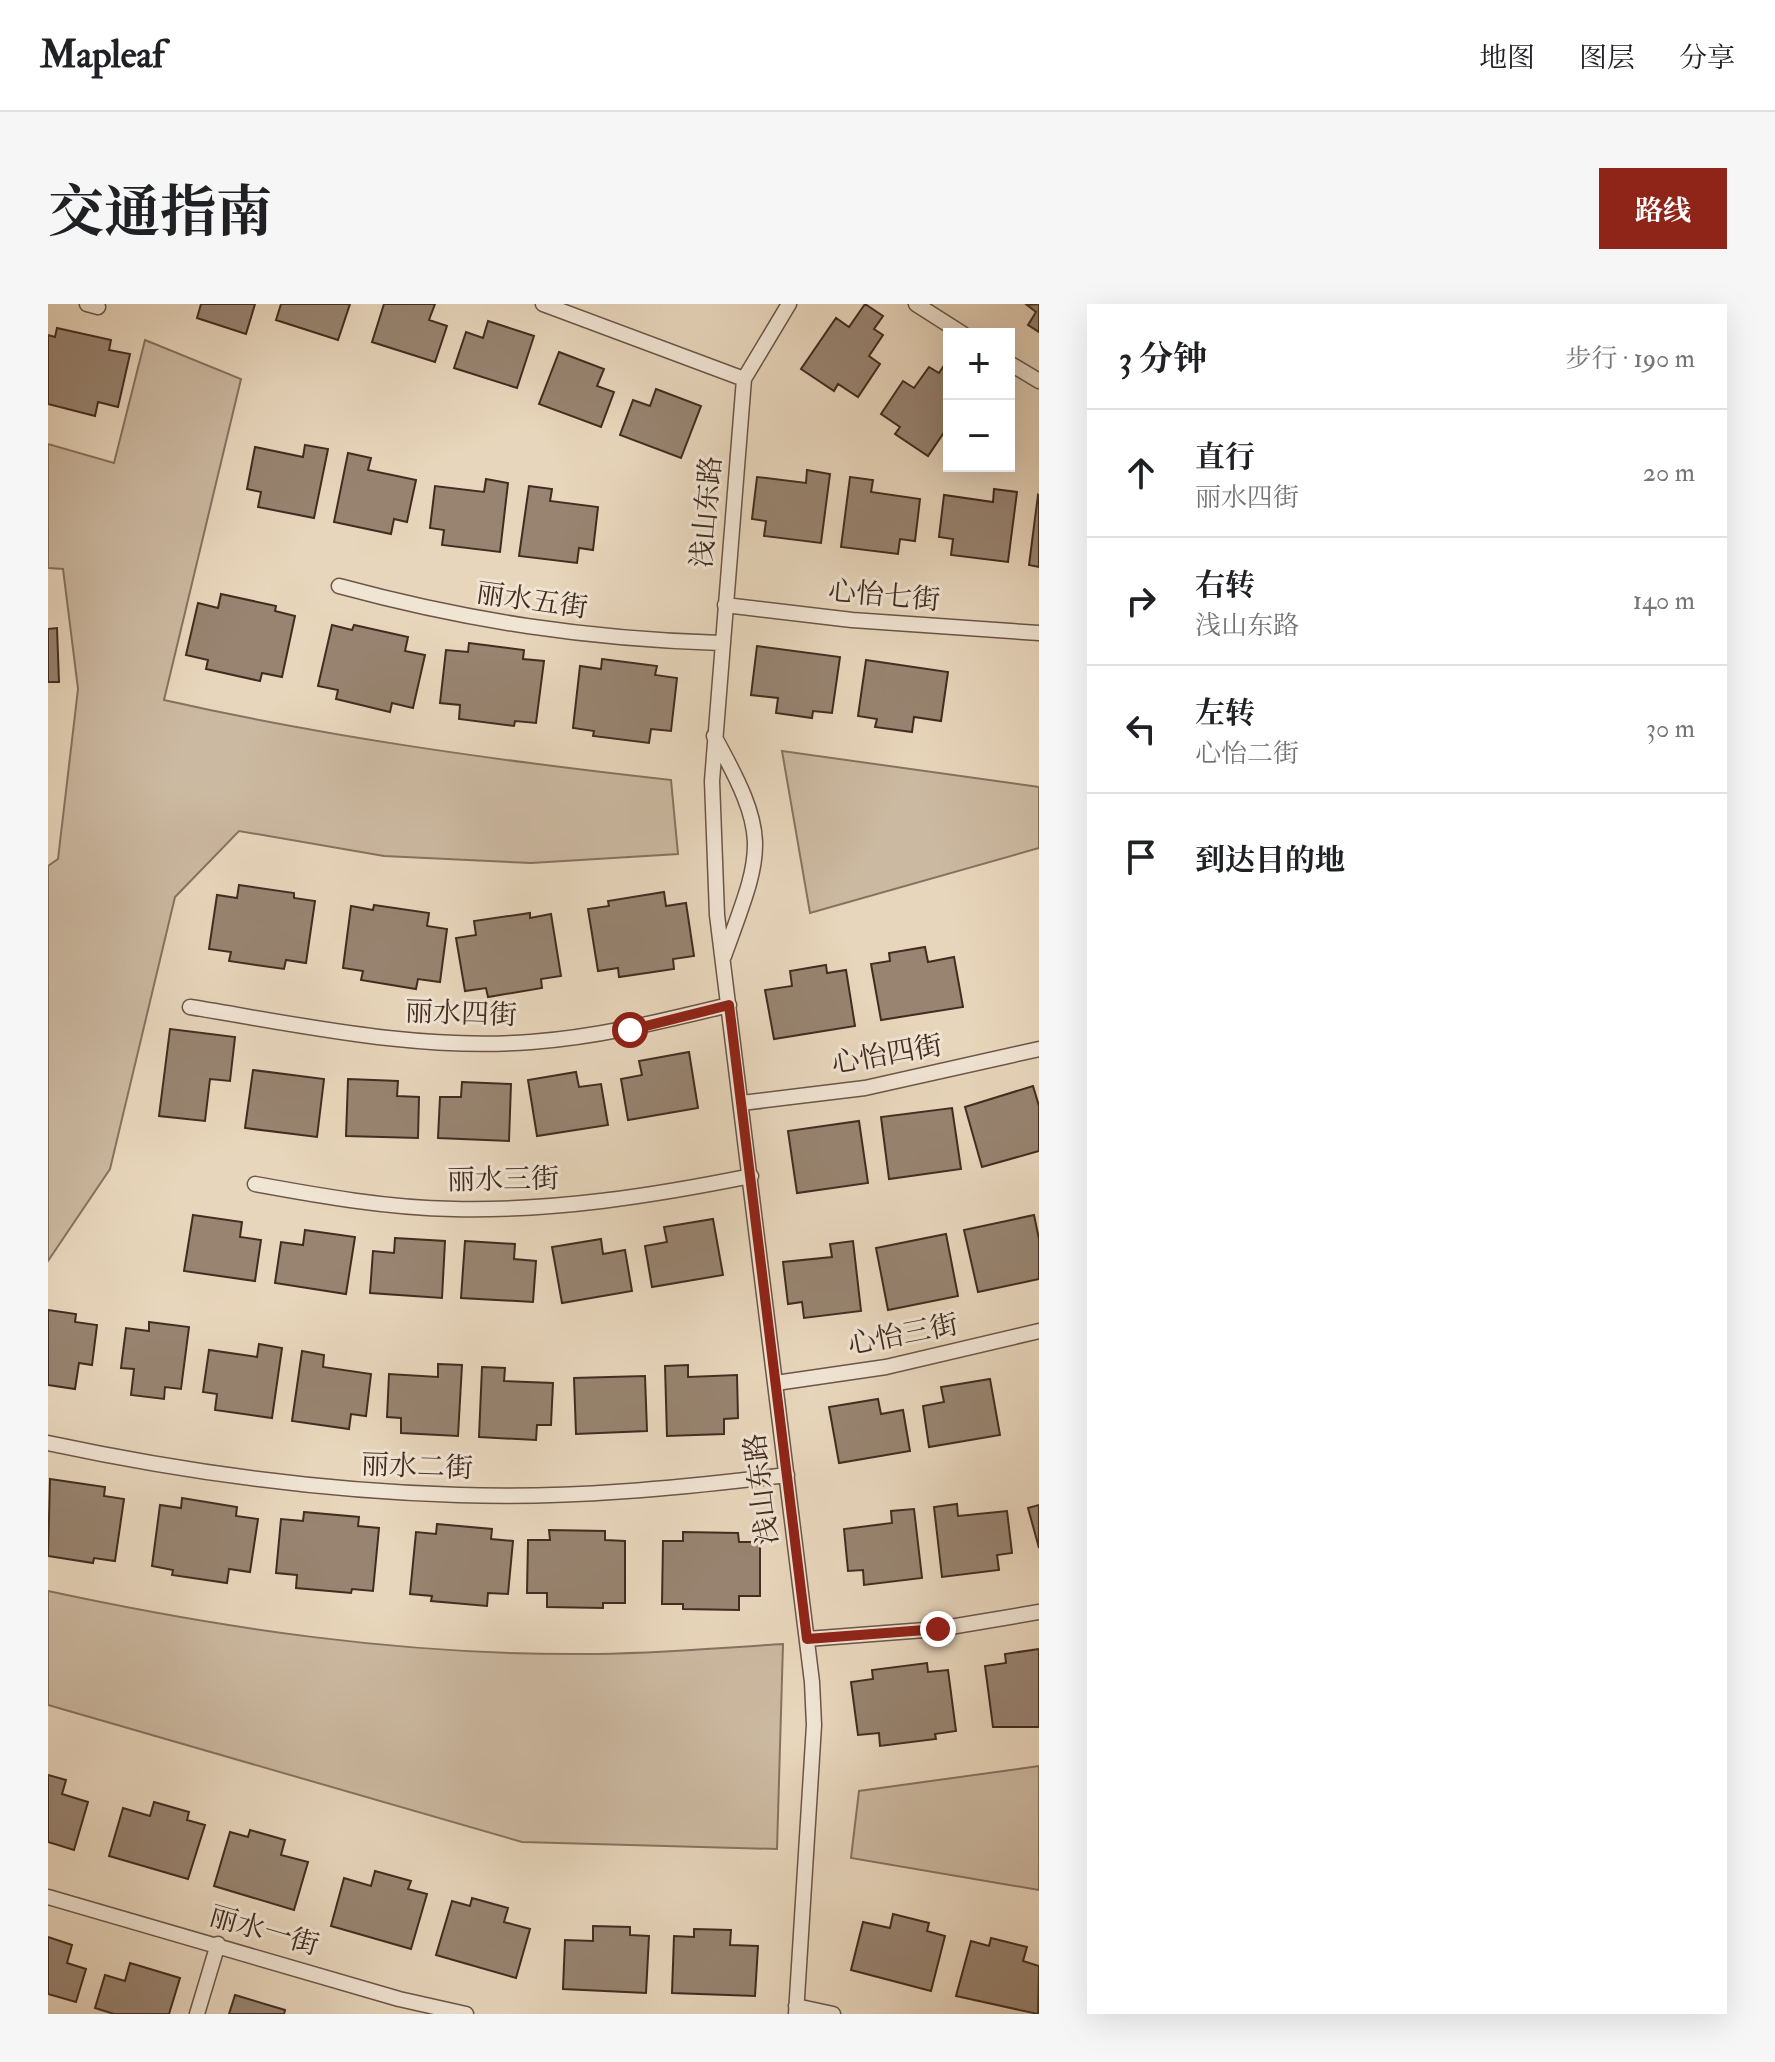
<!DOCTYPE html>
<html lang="zh">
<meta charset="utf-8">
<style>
body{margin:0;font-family:"IM FELL Double Pica","Noto Serif SC",serif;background:#f6f6f6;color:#202124}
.controls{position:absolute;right:24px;top:24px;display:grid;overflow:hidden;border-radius:0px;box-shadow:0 8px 32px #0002}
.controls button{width:72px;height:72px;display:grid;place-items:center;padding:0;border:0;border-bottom:2px solid #e0e0e0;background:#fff;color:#202124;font:40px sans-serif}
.stop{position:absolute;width:24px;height:24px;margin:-18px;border:6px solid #8f2418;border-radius:50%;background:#fff}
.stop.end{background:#8f2418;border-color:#fff;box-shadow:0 2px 8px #0008}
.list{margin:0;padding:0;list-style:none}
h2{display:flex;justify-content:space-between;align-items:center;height:104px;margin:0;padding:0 32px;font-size:34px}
h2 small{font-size:26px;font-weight:400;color:#757577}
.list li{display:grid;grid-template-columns:52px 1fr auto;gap:24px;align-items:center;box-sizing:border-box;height:128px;padding:0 32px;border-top:2px solid #e0e0e0}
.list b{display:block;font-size:30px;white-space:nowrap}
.list p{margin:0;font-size:26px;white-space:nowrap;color:#757577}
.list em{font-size:26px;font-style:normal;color:#757577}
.icon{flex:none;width:44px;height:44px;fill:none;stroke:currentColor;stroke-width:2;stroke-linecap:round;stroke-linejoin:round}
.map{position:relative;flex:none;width:991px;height:1710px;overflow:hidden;border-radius:0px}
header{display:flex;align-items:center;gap:48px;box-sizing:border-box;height:112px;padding:0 40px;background:#fff;border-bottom:2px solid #e0e0e0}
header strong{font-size:38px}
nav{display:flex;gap:44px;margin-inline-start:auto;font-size:28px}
.intro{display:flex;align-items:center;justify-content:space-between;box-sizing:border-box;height:192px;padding:0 48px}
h1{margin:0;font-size:56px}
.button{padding:20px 36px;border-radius:0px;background:#8f2418;color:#fff;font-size:28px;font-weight:700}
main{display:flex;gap:48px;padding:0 48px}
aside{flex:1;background:#fff;border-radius:0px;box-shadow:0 8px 32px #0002}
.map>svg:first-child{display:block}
</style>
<header>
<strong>Mapleaf</strong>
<nav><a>地图</a><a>图层</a><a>分享</a></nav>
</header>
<div class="intro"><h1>交通指南</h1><a class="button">路线</a></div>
<main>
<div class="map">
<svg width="991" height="1710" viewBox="0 0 991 1710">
<rect width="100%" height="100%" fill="#e8d6bc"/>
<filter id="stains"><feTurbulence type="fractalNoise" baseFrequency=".0025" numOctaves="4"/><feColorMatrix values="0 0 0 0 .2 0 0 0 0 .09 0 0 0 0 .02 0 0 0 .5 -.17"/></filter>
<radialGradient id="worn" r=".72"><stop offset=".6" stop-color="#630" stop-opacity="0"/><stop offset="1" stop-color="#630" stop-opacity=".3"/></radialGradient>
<path fill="#ccb9a1" stroke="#877260" stroke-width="2" d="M97 36 193 75 116 396C284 434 453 457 623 476L630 550 483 559 336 552 191 527 127 593 62 865 0 957V562L10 555 30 385 15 265 0 264V140L66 159Z
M734 447 991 483V544L762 609Z
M0 1287C176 1325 354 1351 535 1350 602 1350 669 1344 735 1340L729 1545 474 1538 0 1401Z
M991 1462V1586L803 1554 811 1487Z"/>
<path fill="#988471" stroke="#422c20" stroke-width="2" d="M153 0H207L198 30 149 14Z
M233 0H302L290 36 228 16Z
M336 0H387L381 16 399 22 387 58 324 38Z
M817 0 835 12 826 25 835 31 821 52 832 60 810 93 790 80 786 87 753 65 788 14 801 23Z
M991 0V28L980 21 988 8 979 1Z
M440 17 486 32 469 84 406 64 418 28 435 34Z
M9 24 63 36 61 46 82 50 70 103 50 98 47 112 0 100V31L7 33Z
M511 48 556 65 549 82 566 88 553 123 491 100Z
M899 57 901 121 880 152 847 130 852 123 833 110 855 77 866 84 881 63 891 69Z
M608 85 653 102 633 154 572 131 585 96 602 102Z
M257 141 280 145 266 214 210 203 213 188 199 185 207 143 255 153Z
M300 149 323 154 320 166 368 176 359 218 346 215 343 230 286 218Z
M759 166 782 170 773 239 716 232 718 217 704 215 709 173 758 179Z
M802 173 825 176 823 188 872 195 867 237 852 235 850 250 793 243Z
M438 175 460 179 452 248 394 241 396 226 382 224 387 182 436 188Z
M481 182 504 185 502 197 550 203 545 246 531 244 529 259 471 252Z
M946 185 969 188 960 258 903 251 905 235 891 233 896 191 945 198Z
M990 191 991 192V263L981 261Z
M173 290 228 302 227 307 247 312 234 373 214 369 212 377 158 365 160 356 138 351 150 299 170 304Z
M284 321 304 326 306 321 360 333 357 347 377 351 365 404 344 399 342 408 288 395 290 386 270 382Z
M9 324 11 378H0V325Z
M421 339 476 346 475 355 496 357 488 419 467 417 466 422 411 415 412 401 392 399 398 346 420 348Z
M709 342 792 353 784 409 765 407 764 414 728 409 730 394 703 391Z
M554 355 609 362 607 371 629 374 623 427 603 425 601 439 545 432 546 427 525 424 532 362 553 365Z
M818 356 900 368 893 417 866 413 864 428 827 423 829 415 810 412Z
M191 581 246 589V594L267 597 258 659 238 656 236 665 181 657 183 648 161 645 169 591 189 594Z
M616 588 618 602 638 599 646 652 625 655 626 665 571 673 570 664 550 667 540 605 561 602 560 597Z
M326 601 381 609 379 622 399 625 392 678 370 675 368 685 313 676 315 667 295 664 303 602 325 606Z
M482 609V614L503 610 513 672 493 675 494 684 440 693 438 684 417 687 408 634 428 631 426 617Z
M877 643 880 658 906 653 915 703 833 716 823 660 842 657 841 649Z
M778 661 779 669 798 666 807 722 726 735 717 686 744 682 742 667Z
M122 725 187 733 182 777 162 775 157 817 111 812Z
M641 748 650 804 580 816 573 775 594 771 591 757Z
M205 766 276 775 269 833 197 824Z
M528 768 531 783 553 780 560 821 489 832 480 776Z
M300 775 350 777 349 792 371 793 370 834 298 832Z
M414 778 463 780 461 837 390 834 392 793H413Z
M985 782 991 802V847L934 863 917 803Z
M904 804 913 865 841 875 833 813Z
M811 817 820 879 749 889 740 827Z
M145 911 194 918 192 933 213 936 207 977 136 967Z
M986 911 991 935V975L930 988 916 926Z
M665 915 675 971 604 983 597 942 619 938 616 923Z
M257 926 307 933 298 990 227 979 233 938 255 941Z
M898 930 910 992 840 1006 828 944Z
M347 934 397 937 394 994 322 989 325 947 346 949Z
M553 935 555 950 577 946 584 987 514 999 504 943Z
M417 937 467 940 466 955 488 957 485 998 413 994Z
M805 937 813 1007 756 1014 754 998 740 1000 735 958 784 953 782 940Z
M0 1006 28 1010 27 1018 49 1021 44 1061 31 1059 27 1085 0 1081Z
M101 1018 141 1023 133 1085 117 1083 116 1095 83 1091 86 1065 73 1064 78 1024 101 1027Z
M211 1040 234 1044 224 1114 167 1106 169 1090 155 1088 161 1046 209 1053Z
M254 1047 276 1051 275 1063 323 1070 318 1112 303 1110 301 1125 244 1117Z
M390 1060 414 1061 410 1132 353 1129V1114L339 1113 341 1070 390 1073Z
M640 1061V1073L689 1071 690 1114 676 1115V1130L619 1132 617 1062Z
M434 1063 457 1064 456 1077 505 1079 503 1121H489L488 1136 431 1133Z
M597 1072 599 1127 528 1130 526 1074Z
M942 1075 952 1131 881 1143 875 1102 896 1098 893 1083Z
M830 1095 833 1110 855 1106 862 1147 791 1159 781 1103Z
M2 1175 57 1183 56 1192 76 1195 67 1257 46 1254 45 1259 0 1252Z
M134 1194 189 1203 188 1212 210 1215 202 1268 181 1265 179 1279 124 1271 125 1266 104 1262 112 1201 133 1204Z
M909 1200 910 1212 959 1207 964 1249 949 1251 951 1266 894 1273 886 1203Z
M991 1201V1244L980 1204Z
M866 1205 874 1274 816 1281 815 1266 800 1267 796 1225 844 1219 843 1207Z
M256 1208 311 1213 310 1222 331 1224 325 1287 304 1285 303 1289 248 1284 249 1271 228 1269 233 1215 255 1217Z
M389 1220 444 1225 443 1235 465 1237 460 1290 440 1289 439 1302 383 1297 384 1292 362 1290 368 1228 388 1230Z
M501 1226 557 1227V1236L577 1237V1299H555V1304L499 1303V1289H479L480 1236H502Z
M635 1228 690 1229 691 1238H712V1292H691V1306L635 1305V1300H614L615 1237H635Z
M991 1345V1423H945L937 1362 958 1359 957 1350Z
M879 1359 880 1368 900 1366 908 1427 887 1430 888 1435 832 1442 831 1429 810 1431 803 1378 825 1375 824 1366Z
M0 1471 18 1476 14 1490 40 1498 26 1546 0 1538Z
M106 1498 141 1508 139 1516 157 1521 140 1575 61 1552 75 1504 102 1512Z
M202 1526 237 1536 233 1551 260 1558 246 1606 166 1582 182 1528 200 1533Z
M327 1567 363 1577 360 1585 379 1590 363 1645 283 1622 296 1574 323 1582Z
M424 1594 460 1604 456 1618 482 1625 468 1674 388 1651 404 1597 422 1602Z
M845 1610 881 1619 879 1627 897 1632 883 1687 803 1666 815 1618 842 1624Z
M545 1622 582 1623V1631L601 1632 598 1689 515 1685 517 1636 545 1637Z
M646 1625 683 1626 682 1641 710 1642 707 1692 624 1689 626 1632 646 1633Z
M0 1633 24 1641 19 1659 38 1665 28 1698 0 1690Z
M943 1634 979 1643 975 1657 991 1662 990 1710 908 1692 923 1637 941 1642Z
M82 1659 132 1674 121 1710H66L47 1704 57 1671 77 1677Z
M187 1691 237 1706 236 1710H181Z"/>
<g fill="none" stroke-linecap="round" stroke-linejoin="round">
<defs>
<path id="lane" d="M39 0 50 3
M495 0 696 75
M741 0 696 75 664 477 669 611 764 1378 766 1421 748 1710
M868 0 915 30
M961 59 991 77
M291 282C420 317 539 335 673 339
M677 301 804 316 991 329
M666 432C723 535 715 545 676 652
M142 703C254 721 369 747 483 738 551 733 615 717 681 701
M694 799 817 784 991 745
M207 880C273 892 339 904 406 905 507 907 604 892 703 872
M728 1079 838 1063 991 1027
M0 1139C136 1168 271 1187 411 1191 520 1195 630 1184 739 1171
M759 1335 890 1325 991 1308
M0 1593 351 1695 418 1710
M748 1702 785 1710
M149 1710 170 1640"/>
</defs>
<use href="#lane" stroke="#6c5647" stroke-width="17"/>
<use href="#lane" stroke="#f0e4d3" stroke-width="14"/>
</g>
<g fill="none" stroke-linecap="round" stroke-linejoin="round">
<path stroke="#8f2418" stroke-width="10" d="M582 726 681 701 759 1335 890 1325"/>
</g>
<g text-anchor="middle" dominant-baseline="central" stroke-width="6" stroke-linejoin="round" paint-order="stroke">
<g font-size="28" fill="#422c20" stroke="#f0e4d3">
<text transform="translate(659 208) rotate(-85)">浅山东路</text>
<text transform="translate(836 292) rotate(5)">心怡七街</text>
<text transform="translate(484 297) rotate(8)">丽水五街</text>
<text transform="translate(413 710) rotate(2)">丽水四街</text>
<text transform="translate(839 751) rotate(-10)">心怡四街</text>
<text transform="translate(455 876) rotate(-1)">丽水三街</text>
<text transform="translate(855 1031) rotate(-11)">心怡三街</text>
<text transform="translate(369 1163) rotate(2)">丽水二街</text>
<text transform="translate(714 1185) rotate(-97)">浅山东路</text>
<text transform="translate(216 1627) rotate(16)">丽水一街</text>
</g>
</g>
<rect width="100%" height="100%" filter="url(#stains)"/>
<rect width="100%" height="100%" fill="url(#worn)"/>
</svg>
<div class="controls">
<button>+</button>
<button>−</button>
</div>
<div class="stop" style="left:582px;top:726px"></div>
<div class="stop end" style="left:890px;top:1325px"></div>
</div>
<aside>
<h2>3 分钟<small>步行 · 190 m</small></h2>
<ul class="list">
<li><svg class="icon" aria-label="ahead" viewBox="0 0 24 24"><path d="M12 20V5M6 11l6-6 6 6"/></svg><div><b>直行</b><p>丽水四街</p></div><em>20 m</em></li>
<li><svg class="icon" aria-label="right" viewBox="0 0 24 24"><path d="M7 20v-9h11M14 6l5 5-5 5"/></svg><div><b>右转</b><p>浅山东路</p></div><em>140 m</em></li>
<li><svg class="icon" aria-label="left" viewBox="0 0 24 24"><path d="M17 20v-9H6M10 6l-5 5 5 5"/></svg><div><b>左转</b><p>心怡二街</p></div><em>30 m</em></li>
<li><svg class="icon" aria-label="arrive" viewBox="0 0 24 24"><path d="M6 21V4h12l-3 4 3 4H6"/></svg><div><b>到达目的地</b></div></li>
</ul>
</aside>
</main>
